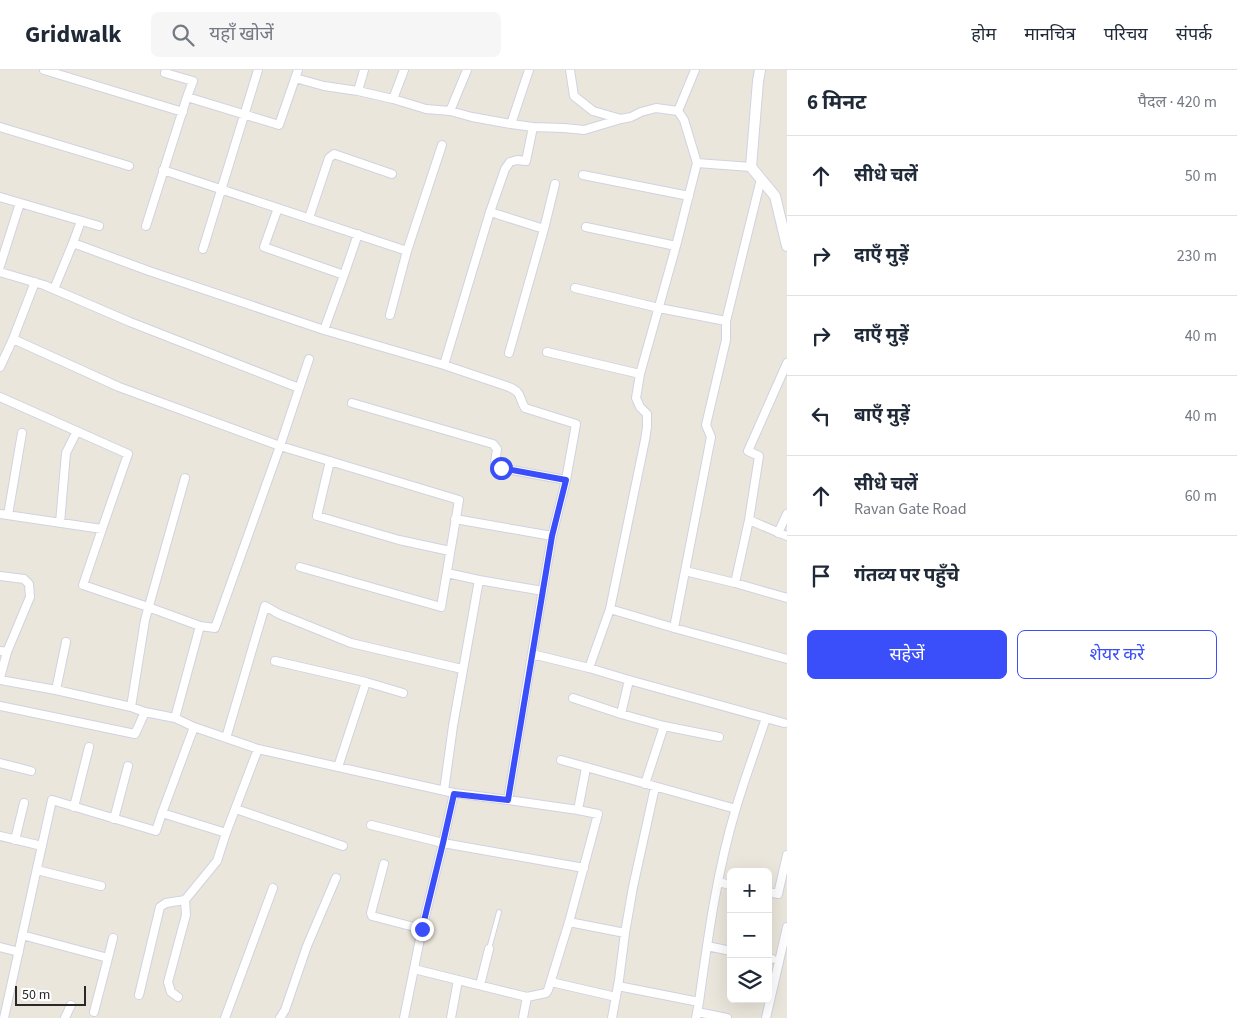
<!DOCTYPE html>
<html lang="hi">
<meta charset="utf-8">
<style>
body{margin:0;font-family:"Source Sans 3","Noto Sans Devanagari",sans-serif;background:#f6f6f7;color:#1f2937}
.controls{position:absolute;right:15px;bottom:15px;display:grid;overflow:hidden;border-radius:8px;box-shadow:0 5px 20px #0002}
.controls button{width:45px;height:45px;display:grid;place-items:center;padding:0;border:0;border-bottom:1px solid #e0e1e3;background:#fff;color:#1f2937;font:25px sans-serif}
.scale{position:absolute;left:15px;bottom:12px;width:71px;box-sizing:border-box;padding-left:5px;border:2px solid #292929;border-top:0;font-size:14px;line-height:18px;white-space:nowrap;color:#292929;-webkit-text-stroke:4px #fff;paint-order:stroke}
.stop{position:absolute;width:15px;height:15px;margin:-11px;border:4px solid #3a4ef9;border-radius:50%;background:#fff}
.stop.end{background:#3a4ef9;border-color:#fff;box-shadow:0 1px 5px #0008}
.list{margin:0;padding:0;list-style:none}
h2{display:flex;justify-content:space-between;align-items:center;height:65px;margin:0;padding:0 20px;font-size:21px}
h2 small{font-size:16px;font-weight:400;color:#747a83}
.list li{display:grid;grid-template-columns:32px 1fr auto;gap:15px;align-items:center;box-sizing:border-box;height:80px;padding:0 20px;border-top:1px solid #e0e1e3}
.list b{display:block;font-size:19px;white-space:nowrap}
.list p{margin:0;font-size:16px;white-space:nowrap;color:#747a83}
.list em{font-size:16px;font-style:normal;color:#747a83}
.actions{display:flex;gap:10px;padding:15px 20px}
.actions a{flex:1;padding:11px 0;border:1px solid #3a4ef9;border-radius:8px;text-align:center;font-size:18px;color:#3a4ef9}
.actions .main{background:#3a4ef9;color:#fff}
.icon{flex:none;width:28px;height:28px;fill:none;stroke:currentColor;stroke-width:2;stroke-linecap:round;stroke-linejoin:round}
.map{position:relative;flex:none;width:787px;height:948px;overflow:hidden}
header{display:flex;align-items:center;gap:30px;box-sizing:border-box;height:70px;padding:0 25px;background:#fff;border-bottom:1px solid #e0e1e3}
header strong{font-size:24px}
nav{display:flex;gap:28px;margin-inline-start:auto;font-size:18px}
.search{width:350px;height:45px;background:#f6f6f7;display:flex;align-items:center;gap:12px;box-sizing:border-box;padding:0 18px;border-radius:8px;color:#747a83;font-size:19px}
main{display:flex}
aside{flex:1;background:#fff}
.map>svg:first-child{display:block}
</style>
<header>
<strong>Gridwalk</strong>
<div class="search"><svg class="icon" aria-label="search" viewBox="0 0 24 24"><circle cx="10" cy="10" r="6"/><path d="M15 15l6 6"/></svg>यहाँ खोजें</div>
<nav><a>होम</a><a>मानचित्र</a><a>परिचय</a><a>संपर्क</a></nav>
</header>
<main>
<div class="map">
<svg width="787" height="948" viewBox="0 0 787 948">
<rect width="100%" height="100%" fill="#ebe6db"/>
<g fill="none" stroke-linecap="round" stroke-linejoin="round">
<defs>
<path id="service" d="M489 879 499 842"/>
<path id="minor" d="M44 0 183 42
M570 0 574 26 593 41 621 49 631 47 641 42 656 38 678 41
M165 3 193 11 187 27
M295 8 324 16 358 21 393 29 426 39 450 41 472 47 511 54 529 0
M358 21 364 0
M393 29 404 0
M450 41 467 0
M0 57 129 96
M533 57 564 58 584 60 621 49
M697 93 751 97
M163 100 407 181 390 245
M583 105 689 126
M0 127 99 156
M278 138 264 177 344 205 358 164
M490 142 544 159
M309 148 329 88 334 84 392 104
M146 156 187 27 279 55 298 0
M586 157 676 176
M73 173 149 201 324 260 444 295 509 317C523 323 518 327 525 338L576 354 566 410 552 466 532 584
M203 179 258 0
M407 181 442 75
M0 196 20 133
M0 202 44 215 130 252 299 318
M575 218 659 238 726 251
M54 219 73 173 81 151
M324 260 344 205
M13 269 119 317 280 376 459 430 441 537 300 497
M547 282 640 304
M509 283 544 159 555 114
M444 295 490 142 505 99 510 92 517 90 526 91 533 57 511 54
M0 297 13 269 35 212
M0 327 128 384 102 459 0 444
M352 333 493 374 497 379 495 393 501 398 566 410
M330 391 317 446 399 470 450 481
M8 445 22 363
M455 449 552 466
M749 450 759 386 748 381 787 293
M60 453 66 383 77 361
M102 459 83 515 148 537 200 556
M778 463 787 444
M685 501 735 513 787 528
M447 503 479 510
M0 506 24 509 29 514 30 527 7 582 0 581
M735 513 749 450 787 466
M610 539 674 558 787 589
M674 558 711 367 706 355 726 270V251L761 109
M275 591 366 612
M589 598 610 539 645 370 647 357V344L640 337 636 328 640 304 676 176 697 93 684 50 678 41 695 0
M0 608 7 582
M0 610 56 620 131 637 145 550 185 408
M56 620 66 572
M573 628 621 644 664 656 645 714
M0 636 135 664 145 642
M621 644 629 610
M175 648 200 556 215 558 280 376 309 289
M664 656 719 667
M194 657 258 679
M226 668 265 536 279 544 351 573 462 599
M561 690 736 739
M0 693 31 701
M338 697 366 612 403 623
M444 721 453 656 479 510 543 521
M454 723 508 730 532 584 589 598 629 610 784 653
M508 730 578 740 586 698
M74 737 89 677
M236 739 343 776
M578 740 598 744 569 852 625 863
M162 743 226 763
M114 749 128 696
M371 755 443 773 584 798
M0 766 42 776
M15 770 24 733
M384 794 371 843 372 846 422 859
M37 800 101 816
M718 812 731 815
M768 822 778 824 787 785
M22 865 108 888 94 942
M707 876 731 881
M0 877 19 882
M108 888 113 868
M768 889H772
M414 899 527 927 546 923 548 920 569 852
M551 912 616 927
M480 915 489 879
M618 916 699 932 696 948
M139 925 160 837 166 833 185 830 217 791 226 763 258 679 454 723 443 773 422 859 404 948
M178 927 171 922 168 912 186 845 185 830
M699 932C708 867 717 801 736 738 745 708 756 678 766 648
M697 942 727 948
M4 948 52 730 156 761 162 743 194 657 175 648 145 642 131 637
M65 948 71 935
M225 948 273 818
M280 948 285 940 307 876 336 808
M451 948 458 910
M523 948 527 927
M612 948 619 910 625 863 633 817 655 717
M766 948 787 857"/>
<path id="tertiary" d="M760 0 758 11 751 97 775 126 787 176"/>
</defs>
<use href="#service" stroke="#d0d2e2" stroke-width="6"/>
<use href="#minor" stroke="#d0d2e2" stroke-width="10"/>
<use href="#tertiary" stroke="#d0d2e2" stroke-width="12"/>
<use href="#service" stroke="#fff" stroke-width="4"/>
<use href="#minor" stroke="#fff" stroke-width="8"/>
<use href="#tertiary" stroke="#fff" stroke-width="10"/>
</g>
<g fill="none" stroke-linecap="round" stroke-linejoin="round">
<path stroke="#3a4ef9" stroke-width="6" d="M422 859 443 773 454 724 508 730 552 466 566 410 501 398"/>
</g>
</svg>
<div class="controls">
<button>+</button>
<button>−</button>
<button><svg class="icon" aria-label="layers" viewBox="0 0 24 24"><path d="M12 4l9 5-9 5-9-5zM3 14l9 5 9-5"/></svg></button>
</div>
<div class="scale">50 m</div>
<div class="stop" style="left:501px;top:398px"></div>
<div class="stop end" style="left:422px;top:859px"></div>
</div>
<aside>
<h2>6 मिनट<small>पैदल · 420 m</small></h2>
<ul class="list">
<li><svg class="icon" aria-label="ahead" viewBox="0 0 24 24"><path d="M12 20V5M6 11l6-6 6 6"/></svg><div><b>सीधे चलें</b></div><em>50 m</em></li>
<li><svg class="icon" aria-label="right" viewBox="0 0 24 24"><path d="M7 20v-9h11M14 6l5 5-5 5"/></svg><div><b>दाएँ मुड़ें</b></div><em>230 m</em></li>
<li><svg class="icon" aria-label="right" viewBox="0 0 24 24"><path d="M7 20v-9h11M14 6l5 5-5 5"/></svg><div><b>दाएँ मुड़ें</b></div><em>40 m</em></li>
<li><svg class="icon" aria-label="left" viewBox="0 0 24 24"><path d="M17 20v-9H6M10 6l-5 5 5 5"/></svg><div><b>बाएँ मुड़ें</b></div><em>40 m</em></li>
<li><svg class="icon" aria-label="ahead" viewBox="0 0 24 24"><path d="M12 20V5M6 11l6-6 6 6"/></svg><div><b>सीधे चलें</b><p>Ravan Gate Road</p></div><em>60 m</em></li>
<li><svg class="icon" aria-label="arrive" viewBox="0 0 24 24"><path d="M6 21V4h12l-3 4 3 4H6"/></svg><div><b>गंतव्य पर पहुँचे</b></div></li>
</ul>
<div class="actions"><a class="main">सहेजें</a><a>शेयर करें</a></div>
</aside>
</main>
